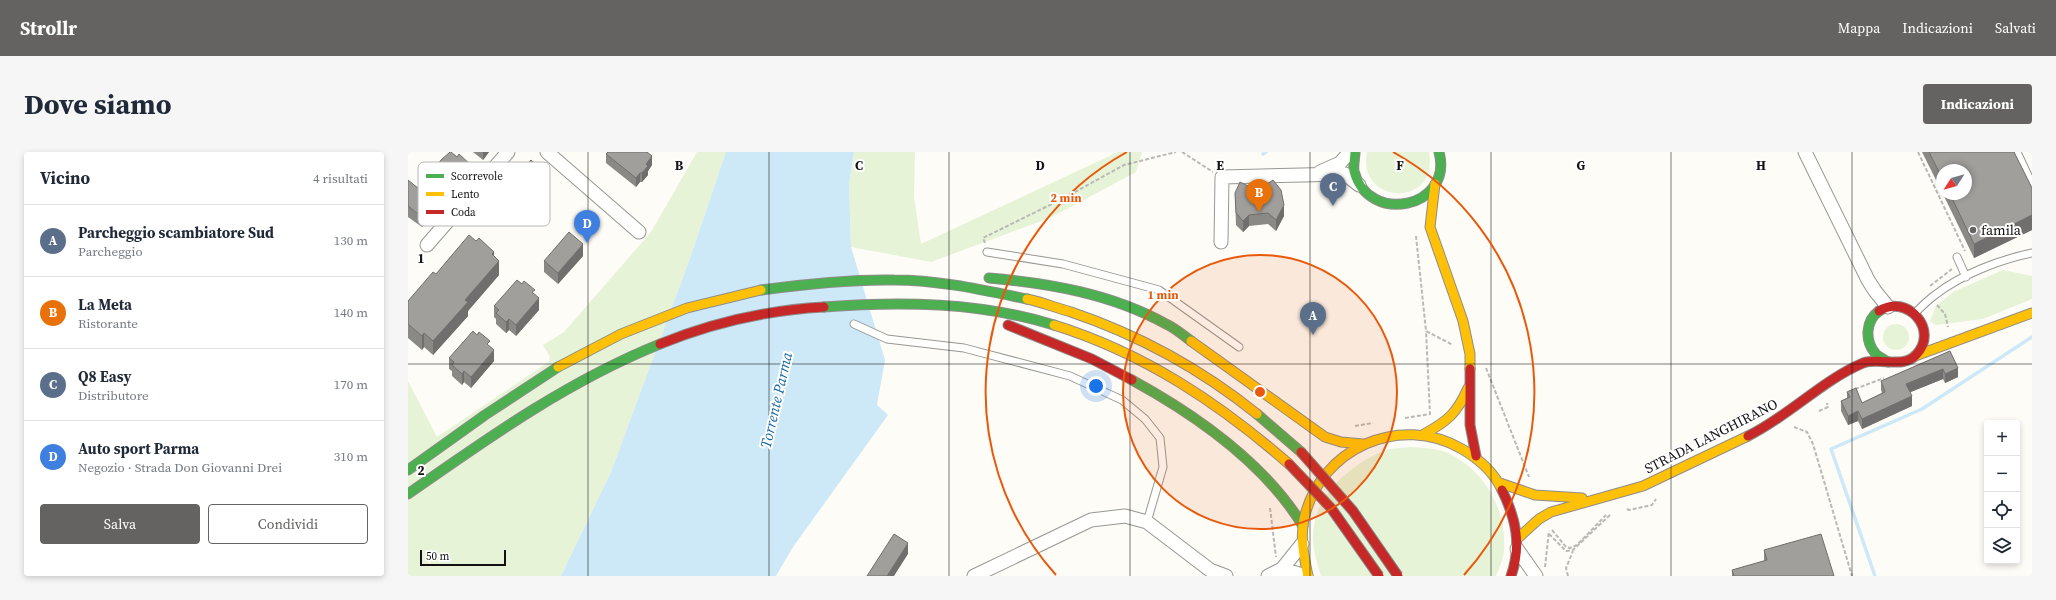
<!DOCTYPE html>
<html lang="it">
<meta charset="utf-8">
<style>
body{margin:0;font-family:"Source Serif 4",serif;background:#f6f6f7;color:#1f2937}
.controls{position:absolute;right:12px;bottom:12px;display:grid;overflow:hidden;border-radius:4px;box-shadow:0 2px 6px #0003}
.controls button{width:36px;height:36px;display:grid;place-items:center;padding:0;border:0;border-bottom:1px solid #e0e1e3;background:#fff;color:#1f2937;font:20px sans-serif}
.compass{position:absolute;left:1528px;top:12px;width:36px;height:36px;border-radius:50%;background:#fff;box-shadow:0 2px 6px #0003;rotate:234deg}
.scale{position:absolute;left:12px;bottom:10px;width:86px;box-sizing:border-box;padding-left:4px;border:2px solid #111;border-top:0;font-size:11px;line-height:14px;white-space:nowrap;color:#111;-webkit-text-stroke:3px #fff;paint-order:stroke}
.you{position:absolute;left:688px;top:234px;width:14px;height:14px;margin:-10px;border:3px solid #fff;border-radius:50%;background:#1a73e8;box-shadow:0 0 0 6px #1a73e833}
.badge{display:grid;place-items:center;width:26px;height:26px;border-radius:50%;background:#646362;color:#fff;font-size:13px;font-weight:700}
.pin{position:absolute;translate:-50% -33px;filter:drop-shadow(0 1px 2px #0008)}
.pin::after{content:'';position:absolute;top:21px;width:14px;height:12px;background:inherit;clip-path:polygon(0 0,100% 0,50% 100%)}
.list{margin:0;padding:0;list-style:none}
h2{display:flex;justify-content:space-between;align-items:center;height:52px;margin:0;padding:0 16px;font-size:17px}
h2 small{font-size:13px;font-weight:400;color:#747a83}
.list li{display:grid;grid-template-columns:26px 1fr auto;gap:12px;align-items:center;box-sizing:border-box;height:72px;padding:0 16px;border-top:1px solid #e0e1e3}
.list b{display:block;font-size:15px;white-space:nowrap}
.list p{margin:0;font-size:13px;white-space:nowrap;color:#747a83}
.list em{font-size:13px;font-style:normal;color:#747a83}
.actions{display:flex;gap:8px;padding:12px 16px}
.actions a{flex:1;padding:9px 0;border:1px solid #646362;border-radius:4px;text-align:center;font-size:14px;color:#646362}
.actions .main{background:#646362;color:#fff}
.icon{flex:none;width:22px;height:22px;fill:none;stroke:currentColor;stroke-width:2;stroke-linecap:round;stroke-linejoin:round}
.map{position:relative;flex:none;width:1624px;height:424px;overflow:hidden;border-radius:4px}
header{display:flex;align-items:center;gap:24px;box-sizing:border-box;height:56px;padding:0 20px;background:#646362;color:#fff}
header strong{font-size:19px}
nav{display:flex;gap:22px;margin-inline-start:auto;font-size:14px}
.intro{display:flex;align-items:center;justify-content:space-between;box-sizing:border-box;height:96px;padding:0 24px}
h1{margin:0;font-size:28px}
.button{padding:10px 18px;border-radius:4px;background:#646362;color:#fff;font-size:14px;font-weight:700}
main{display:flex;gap:24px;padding:0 24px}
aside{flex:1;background:#fff;border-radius:4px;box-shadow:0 2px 6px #0003}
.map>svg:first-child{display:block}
</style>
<header>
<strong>Strollr</strong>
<nav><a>Mappa</a><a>Indicazioni</a><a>Salvati</a></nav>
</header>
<div class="intro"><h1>Dove siamo</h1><a class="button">Indicazioni</a></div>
<main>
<aside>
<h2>Vicino<small>4 risultati</small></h2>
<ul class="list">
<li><span class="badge" style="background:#5c6f8a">A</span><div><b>Parcheggio scambiatore Sud</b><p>Parcheggio</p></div><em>130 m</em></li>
<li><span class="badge" style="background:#e8710a">B</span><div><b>La Meta</b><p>Ristorante</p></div><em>140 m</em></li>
<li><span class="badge" style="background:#5c6f8a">C</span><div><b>Q8 Easy</b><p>Distributore</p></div><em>170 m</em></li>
<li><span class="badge" style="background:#3f7fe0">D</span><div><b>Auto sport Parma</b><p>Negozio · Strada Don Giovanni Drei</p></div><em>310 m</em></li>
</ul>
<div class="actions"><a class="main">Salva</a><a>Condividi</a></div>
</aside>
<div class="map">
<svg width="1624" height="424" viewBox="0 0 1624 424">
<rect width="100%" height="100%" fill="#fdfcf7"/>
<path fill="#e7f3d7" d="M289 0H318L281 109 203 320 153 424H0V229L29 285 142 209 141 207 142 205 135 193 156 180 243 80Z
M446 0H507L506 45 513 92 710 0H734L728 20 644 65 523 110 443 95 441 33Z
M959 0H1021C1031 57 948 53 959 0Z
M1595 118 1624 124V147L1575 167 1528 173 1522 169 1528 154 1545 140Z
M1475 185a13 13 0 1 1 26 0a13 13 0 1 1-26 0Z
M1002 295C1016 296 1032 296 1044 303 1078 321 1099 359 1096 398 1096 406 1091 416 1088 424H913C909 411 904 395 905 382 907 342 943 312 978 298 985 296 995 296 1002 295Z"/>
<path fill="#cde8f7" d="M318 0H446L441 33 443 95 477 208 469 253 480 263 385 395 368 424H153L203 320 281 109Z"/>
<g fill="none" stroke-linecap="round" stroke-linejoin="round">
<path stroke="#cde8f7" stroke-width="3.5" d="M855 2 858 0
M1467 424 1423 297 1514 257 1624 185"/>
<defs>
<path id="lane" d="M1609 0 1624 32
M579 100 655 112 751 138 831 195
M1549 105 1558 125
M1508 160C1514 154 1520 148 1527 143 1554 122 1591 108 1624 101
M446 172 479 187 556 196 662 224 714 248 737 267 752 286 755 315 739 370"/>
<path id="street" d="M139 0 231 80
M1397 0 1460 128 1467 139 1480 155
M912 20 932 11 942 0
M813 90 814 25 937 22 951 33
M19 93 100 0
M1109 397 1128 424
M874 417 898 424
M566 424 683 368 717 364 739 370 802 418 818 424
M860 424 874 417 894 392"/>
<path id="fast" d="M947 0C947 6 945 13 946 19 960 74 1046 56 1031 0
M581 126C641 131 704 142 758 172 767 176 775 183 783 189
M353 138C397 132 441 127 486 128 531 128 575 138 619 147
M416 155C492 149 572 150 646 173
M1471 159C1457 169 1457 189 1467 201 1470 205 1476 207 1480 210
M724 228C788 263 856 310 895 374
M849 262 893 300
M0 318 77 263 150 215
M0 342C80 286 160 229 252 192"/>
<path id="slow" d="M1027 32 1022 75 1055 169 1062 202V217
M619 147C634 150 648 156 663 160 731 183 793 217 849 262
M646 173C736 201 811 251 881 312
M783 189 917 285 933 290 955 292
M1507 204 1624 161
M150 215 213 182 279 156 353 138
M1016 282C1040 269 1049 261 1060 236
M1092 331 1127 343 1174 346
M1109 387 1131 367 1143 360 1235 334 1340 284
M900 424C896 405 892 386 896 367 912 296 992 261 1054 297 1071 307 1086 320 1094 338"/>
<path id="jam" d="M600 173 684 207 724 228
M252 192C304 171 360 158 416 155
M1062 217V273L1068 304
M1340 284C1381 264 1413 229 1455 211 1472 205 1495 217 1508 203 1532 178 1499 141 1471 159
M1094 338C1108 367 1114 393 1103 424"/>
</defs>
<use href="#lane" stroke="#979795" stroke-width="9"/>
<use href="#street" stroke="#979795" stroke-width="15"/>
<use href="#fast" stroke="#8e8d8b" stroke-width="11"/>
<use href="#slow" stroke="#8e8d8b" stroke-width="11"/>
<use href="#jam" stroke="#8e8d8b" stroke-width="11"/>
<path stroke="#b9b9b8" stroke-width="2" stroke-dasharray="4 2" stroke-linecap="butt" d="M774 0 805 20
M1510 0 1557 99
M1008 84 1018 179 1045 193
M577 91 575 86 656 46 716 13 768 0
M1522 134 1544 117
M1529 153 1537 162 1540 175
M1078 216 1121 325
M1447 237 1476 226
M1411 259 1420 255 1419 251
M997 266 1022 262 1018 179
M947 274 965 271
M1386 275 1399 280 1405 292 1444 424
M862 356 868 405
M1219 357 1221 358 1244 353 1248 347
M1144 378 1158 395 1162 396 1169 393 1198 363
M1141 382 1158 399 1165 398 1203 362
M1137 415 1141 379
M1160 424 1158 416 1165 399"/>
<use href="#lane" stroke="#fffffe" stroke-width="7"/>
<use href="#street" stroke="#fffffe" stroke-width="13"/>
<use href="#fast" stroke="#4caf50" stroke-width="9"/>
<use href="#slow" stroke="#ffc107" stroke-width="9"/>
<use href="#jam" stroke="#c62828" stroke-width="9"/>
<defs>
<path id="jam-bridge" d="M893 300 945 359 990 424
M881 312 923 356 971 424"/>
</defs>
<use href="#jam-bridge" stroke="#858482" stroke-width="11" stroke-linecap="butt"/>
<use href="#jam-bridge" stroke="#c62828" stroke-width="9"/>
</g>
<path fill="#8a8986" d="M65 0H81L75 8Z
M1514 0H1606L1624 36V78L1566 106 1535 42H1558L1534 18V40Z
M198 2 244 13 240 19V23L234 30H232L228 35 198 11Z
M22 22 64 25 50 41 48 40 40 49 38 47 14 75 0 65V28L16 41 23 34 22 33Z
M109 24 138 29 124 45 109 32Z
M827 41 876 64 868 79 860 72 841 74 835 80 828 73Z
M175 104 150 132 136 120V109Z
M86 105 91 123 60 159V164L25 203 16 195 14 198 0 186V149L28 122Z
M127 142 131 158 108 184 101 178 98 181 88 172V167L86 165V154Z
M82 194 86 209 63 236 56 230 54 233 44 224V219L41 217V206Z
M1542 199 1550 225 1537 231 1535 227 1502 240 1504 254 1454 277 1450 269 1440 273 1433 259V249L1439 246V240L1454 251 1474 241 1473 238V229Z
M1356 398 1426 424H1324V418L1356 409Z"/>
<path fill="#716f6d" d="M75 0H81L75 8Z
M244 4V13L240 19V23L234 30V21L238 12Z
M64 14V25L50 41V31Z
M138 21V29L124 45V38Z
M232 21V30L228 35V26Z
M48 29V40L40 49V38Z
M38 36V47L14 75V65Z
M876 53V64L868 79V68Z
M841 63V74L835 80V69Z
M1624 63V78L1566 106V92Z
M175 92V104L150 132V121Z
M86 100V114L91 109V123L60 159V164L25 203V189L57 148 84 102Z
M131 146V158L108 184V173Z
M101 167V178L98 181V170Z
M16 181V195L14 198V184Z
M86 198V209L63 236V225Z
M1550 216V225L1537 231V222Z
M1535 217V227L1498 242V232Z
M56 219V230L54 233V222Z
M1504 244V254L1454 277V267Z
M1450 259V269L1440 273V264Z
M500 391V402L486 424H479Z"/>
<path fill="#a19f9c" stroke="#716f6d" d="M42 0H43L49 5 51 2 64 14 50 31 48 29 40 38 38 36 14 65 0 54V28L16 41 28 28 22 22 33 8Z
M200 0H239L244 4 238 12 240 14 234 21H232L228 26 198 2Z
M1521 0H1606L1624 36V63L1566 92 1542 42H1558V18H1534V26Z
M123 8 138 21 124 38 109 24Z
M865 28 873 38 876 53 868 68 860 61 841 63 835 69 828 61 827 41 832 30 840 34H856Z
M161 80 175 92 150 121 136 109Z
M61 83 68 89 71 86 86 100 84 102 91 109 57 148 60 150 25 189 16 181 14 184 0 172V149L25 120 28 122Z
M109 128 114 132 116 129 127 138 124 140 131 146 108 173 101 167 98 170 88 161 91 158 86 154Z
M65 179 69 183 71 180 82 189 79 192 86 198 63 225 56 219 54 222 44 213 46 210 41 206Z
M1542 199 1550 216 1537 222 1535 217 1498 232 1504 244 1454 267 1450 259 1440 264 1433 249 1442 245 1439 240 1448 236 1454 251 1477 240 1473 229Z
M486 382 500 391 479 424H459Z
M1413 382 1426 424H1326L1324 418 1359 408 1356 398Z"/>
<path fill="none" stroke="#111" stroke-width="1" stroke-opacity="0.55" d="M180 0V424M361 0V424M541 0V424M722 0V424M902 0V424M1083 0V424M1263 0V424M1444 0V424M0 212H1624"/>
<circle cx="852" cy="240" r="137" fill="#e8590c" fill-opacity=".12"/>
<g fill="none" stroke="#e8590c" stroke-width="2">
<circle cx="852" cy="240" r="137"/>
<path d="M648 423A274 274 0 0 1 719 0M985 0A274 274 0 0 1 1056 423"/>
</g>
<circle fill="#646362" stroke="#fff" stroke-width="1.5" cx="1565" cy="78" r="4"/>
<g text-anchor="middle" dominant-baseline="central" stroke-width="4" stroke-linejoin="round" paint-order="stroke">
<g font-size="14" fill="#111" stroke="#fff" text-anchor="start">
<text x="1573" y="78">famila</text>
</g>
<g font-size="14" fill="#111" stroke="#fff">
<text transform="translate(1303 284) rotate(-27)">STRADA LANGHIRANO</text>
</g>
<g font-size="15" font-style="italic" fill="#1768a6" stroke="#fff">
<text transform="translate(368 248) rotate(-77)">Torrente Parma</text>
</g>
</g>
<rect x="10" y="10" width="132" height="64" rx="6" fill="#fff" stroke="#b8b8b8" stroke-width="1"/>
<rect x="18" y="22" width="18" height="4" fill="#4caf50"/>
<rect x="18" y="40" width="18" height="4" fill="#ffc107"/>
<rect x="18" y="58" width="18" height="4" fill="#c62828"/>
<g font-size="11" fill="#111">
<text x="43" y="28">Scorrevole</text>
<text x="43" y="46">Lento</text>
<text x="43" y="64">Coda</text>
</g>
<g font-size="13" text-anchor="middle" font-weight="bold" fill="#111" stroke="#fff" stroke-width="4" stroke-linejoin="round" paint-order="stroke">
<text x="271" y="18">B</text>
<text x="451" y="18">C</text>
<text x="632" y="18">D</text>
<text x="812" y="18">E</text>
<text x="992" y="18">F</text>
<text x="1173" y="18">G</text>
<text x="1353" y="18">H</text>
<text x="13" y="111">1</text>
<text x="13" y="323">2</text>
</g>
<circle cx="852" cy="240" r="6" fill="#e8590c" stroke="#fff" stroke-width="2"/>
<g font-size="12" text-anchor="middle" font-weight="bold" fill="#e8590c" stroke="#fff" stroke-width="4" stroke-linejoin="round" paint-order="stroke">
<text x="658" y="50">2 min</text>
<text x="755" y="147">1 min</text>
</g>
</svg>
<div class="controls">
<button>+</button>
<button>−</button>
<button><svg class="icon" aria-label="locate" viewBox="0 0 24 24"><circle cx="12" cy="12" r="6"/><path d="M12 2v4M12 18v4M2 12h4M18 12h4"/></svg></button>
<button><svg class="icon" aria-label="layers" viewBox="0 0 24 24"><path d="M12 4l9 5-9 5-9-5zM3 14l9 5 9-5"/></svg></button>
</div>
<svg class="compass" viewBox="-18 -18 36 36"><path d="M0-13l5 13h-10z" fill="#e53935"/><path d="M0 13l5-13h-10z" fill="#747a83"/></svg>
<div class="scale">50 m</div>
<div class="you"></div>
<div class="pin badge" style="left:905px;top:183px;background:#5c6f8a">A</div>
<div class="pin badge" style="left:851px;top:60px;background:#e8710a">B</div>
<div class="pin badge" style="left:925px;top:54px;background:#5c6f8a">C</div>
<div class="pin badge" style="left:179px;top:91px;background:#3f7fe0">D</div>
</div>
</main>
